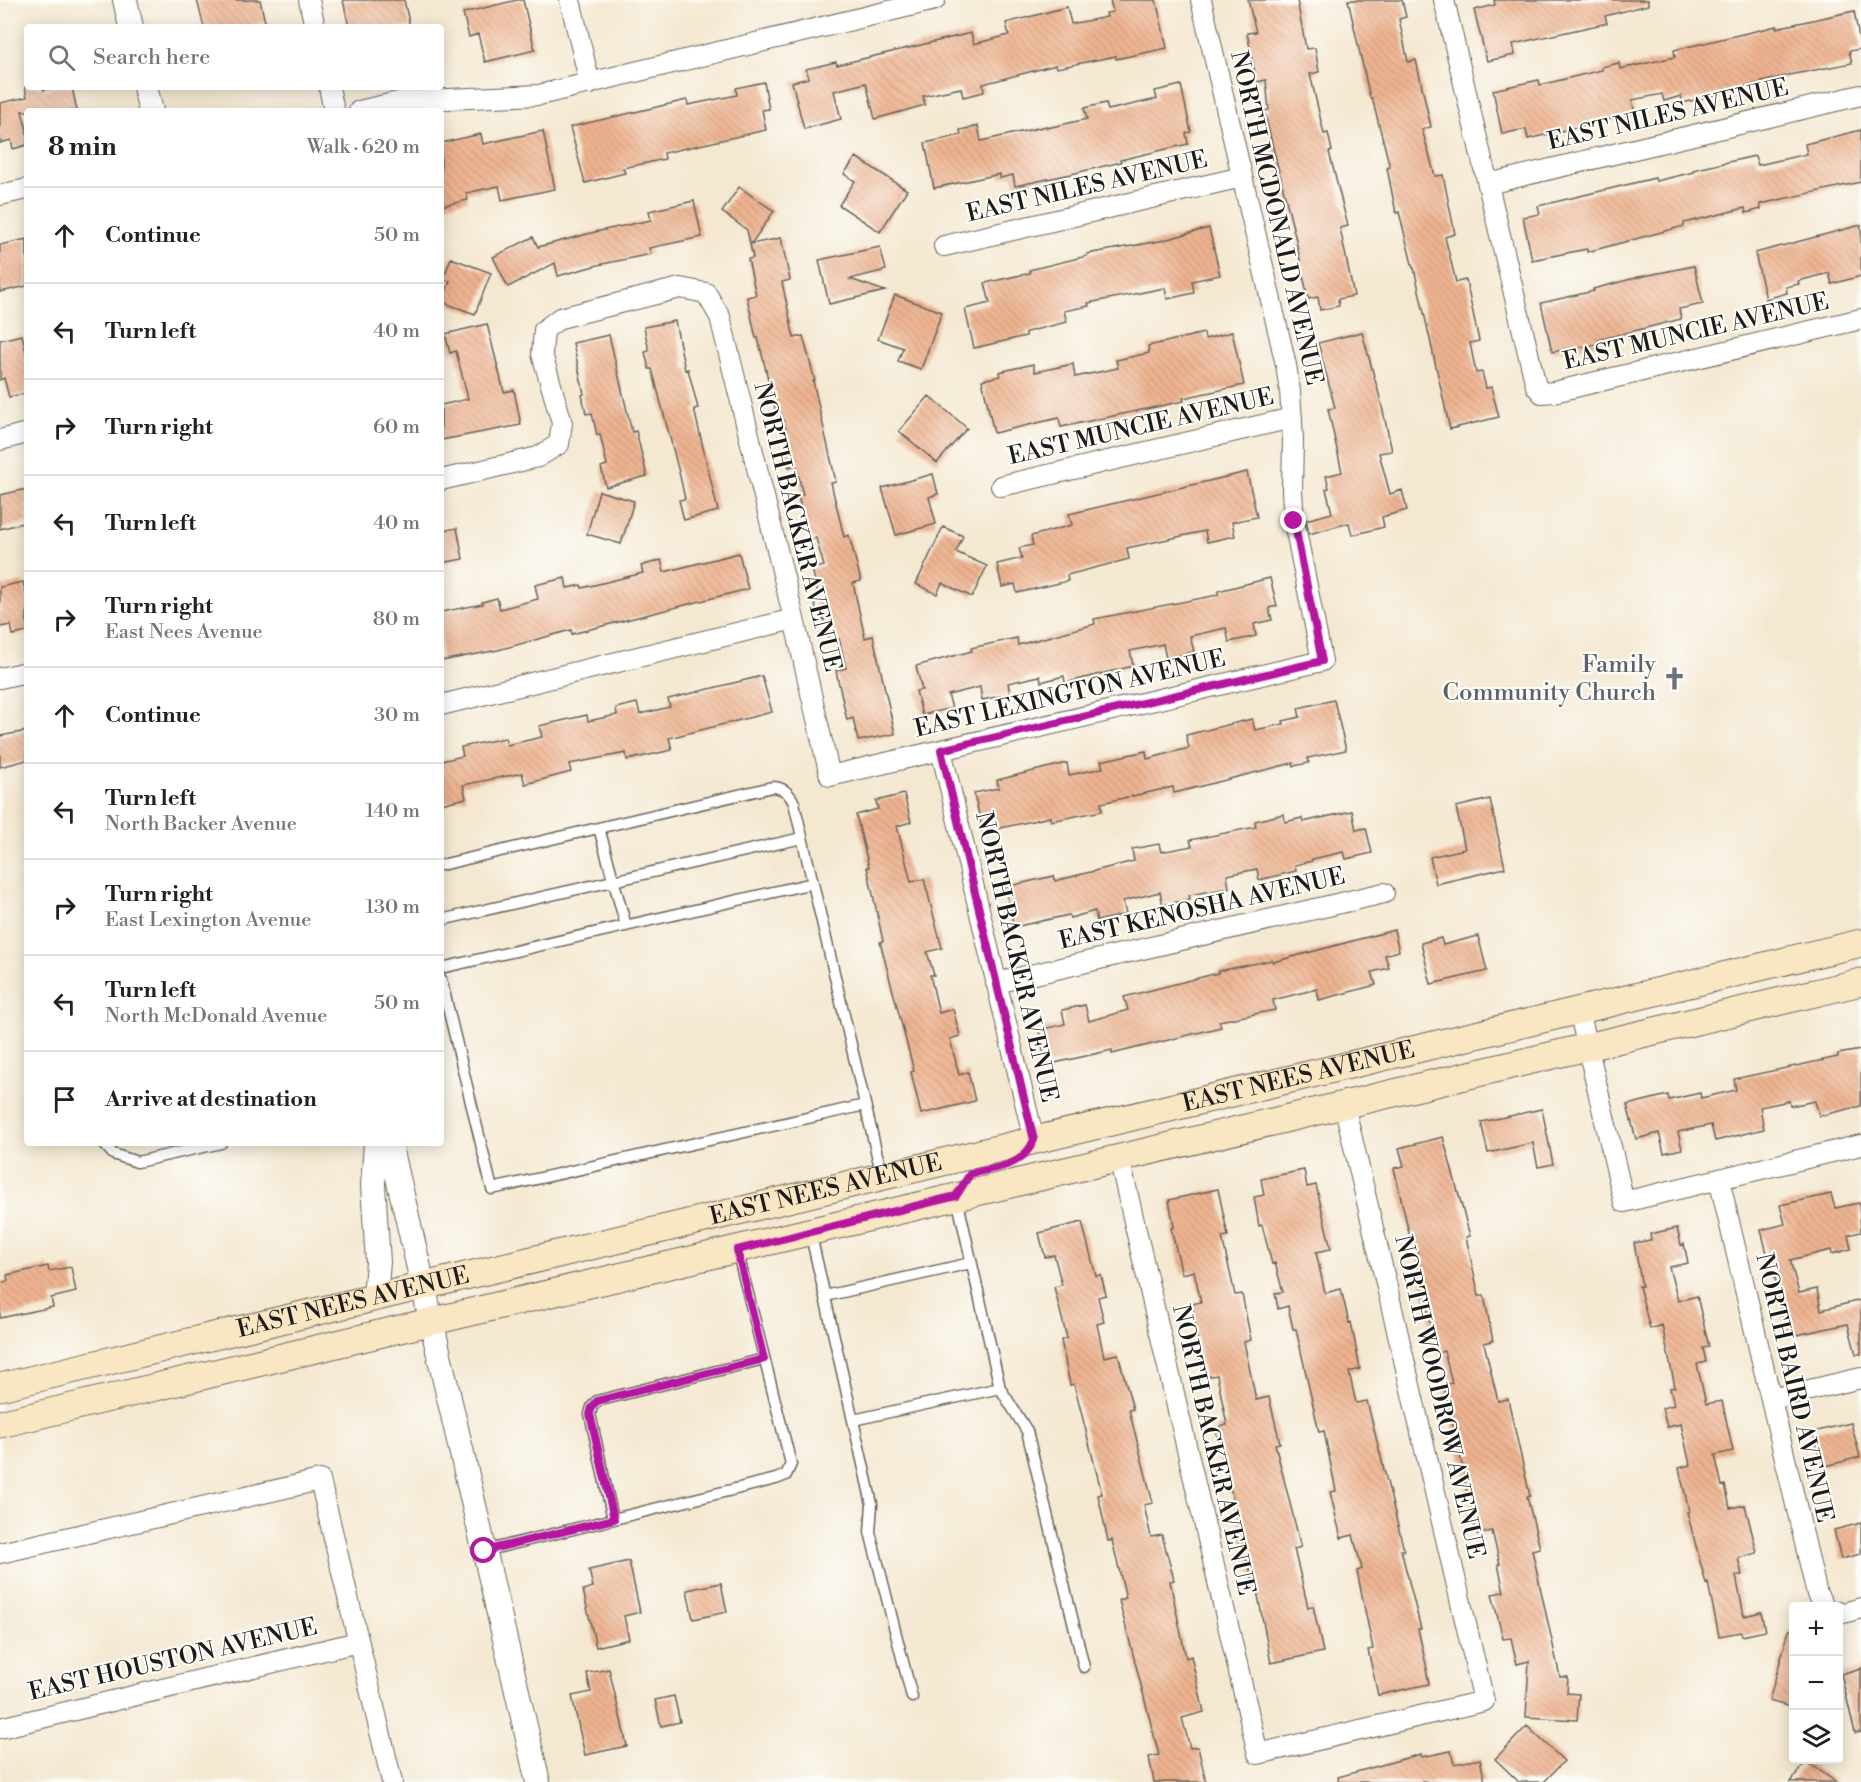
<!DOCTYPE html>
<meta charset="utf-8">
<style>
body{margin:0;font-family:"Libre Bodoni",serif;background:#f6f6f6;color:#202124}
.controls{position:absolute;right:18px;bottom:18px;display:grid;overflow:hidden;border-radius:6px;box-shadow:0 3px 15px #0003}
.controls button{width:54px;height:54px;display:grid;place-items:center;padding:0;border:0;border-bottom:2px solid #e0e0e0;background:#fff;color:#202124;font:30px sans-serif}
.stop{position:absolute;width:18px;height:18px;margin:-14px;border:4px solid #b5179e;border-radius:50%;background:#fff}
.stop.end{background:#b5179e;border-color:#fff;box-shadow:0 2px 6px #0008}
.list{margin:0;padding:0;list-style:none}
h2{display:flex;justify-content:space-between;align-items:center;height:78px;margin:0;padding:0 24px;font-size:26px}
h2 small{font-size:20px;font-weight:400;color:#757577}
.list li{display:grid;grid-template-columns:39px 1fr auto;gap:18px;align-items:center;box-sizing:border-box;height:96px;padding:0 24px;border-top:2px solid #e0e0e0}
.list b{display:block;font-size:22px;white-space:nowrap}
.list p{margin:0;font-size:20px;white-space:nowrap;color:#757577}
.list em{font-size:20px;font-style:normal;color:#757577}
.icon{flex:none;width:33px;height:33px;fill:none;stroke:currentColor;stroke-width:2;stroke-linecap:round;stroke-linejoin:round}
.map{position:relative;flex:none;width:1861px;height:1782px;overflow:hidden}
.search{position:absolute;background:#fff;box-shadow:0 3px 15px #0003;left:24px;top:24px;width:420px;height:66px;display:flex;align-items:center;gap:15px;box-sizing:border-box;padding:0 21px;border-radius:6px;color:#757577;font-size:22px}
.panel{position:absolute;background:#fff;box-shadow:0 3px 15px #0003;left:24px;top:108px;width:420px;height:1038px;border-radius:6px}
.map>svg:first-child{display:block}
</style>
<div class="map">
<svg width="1861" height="1782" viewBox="0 0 1861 1782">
<defs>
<pattern id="building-back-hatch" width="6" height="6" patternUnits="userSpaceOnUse" patternTransform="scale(1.5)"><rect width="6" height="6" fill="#eeb490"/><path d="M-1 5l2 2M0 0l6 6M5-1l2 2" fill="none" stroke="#cc9a7c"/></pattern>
</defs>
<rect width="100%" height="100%" fill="#fdfcf7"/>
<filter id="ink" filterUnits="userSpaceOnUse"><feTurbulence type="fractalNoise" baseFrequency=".0167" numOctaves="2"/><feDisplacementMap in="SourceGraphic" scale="12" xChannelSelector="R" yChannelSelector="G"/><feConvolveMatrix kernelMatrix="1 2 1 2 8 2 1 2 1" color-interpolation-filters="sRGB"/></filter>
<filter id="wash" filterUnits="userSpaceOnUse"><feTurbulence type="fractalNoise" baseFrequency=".008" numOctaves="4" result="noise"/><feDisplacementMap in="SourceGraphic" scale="24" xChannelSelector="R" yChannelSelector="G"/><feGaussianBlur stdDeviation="1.35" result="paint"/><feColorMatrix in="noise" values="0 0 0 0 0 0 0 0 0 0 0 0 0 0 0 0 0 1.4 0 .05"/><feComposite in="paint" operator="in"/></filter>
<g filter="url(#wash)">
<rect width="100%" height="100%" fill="#f4e8d1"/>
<g id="blocks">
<path fill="url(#building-back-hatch)" d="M197 0H260L265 22 245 27H204Z
M343 0H404L410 27H349Z
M517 0H523L535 50 485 62 478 34 469 37 463 13Z
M1110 0H1156L1167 48 1116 59V56L1057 68 1056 65 983 84 984 92 963 97 961 88 923 96 925 105 875 119 866 83 834 91 841 119 804 129 792 82 809 78 806 69 836 62 837 65 971 33 974 44 1009 35 1006 23 1067 7 1071 24 1107 17 1106 13 1113 12Z
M1248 0H1297L1306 49 1315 48 1319 72 1310 74 1324 134 1328 133 1332 151 1329 152 1348 226 1340 228 1354 296 1338 299 1339 306 1320 310 1318 297 1308 299 1296 240 1264 111 1269 110 1266 80 1257 82 1247 33 1256 32Z
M1348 0H1402L1406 17 1399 19 1408 62 1416 60 1431 127 1422 129 1435 176 1443 175 1455 234 1445 237 1456 282 1466 280 1479 341 1470 343 1476 373 1482 372 1486 388 1491 387 1499 417 1450 429 1414 268H1413L1399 212 1396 213 1387 168 1390 167 1372 98H1370Z
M1494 0H1648V5L1605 16 1607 23 1513 44 1515 55 1487 61 1474 10 1495 5Z
M1854 11 1861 49 1849 51 1852 63 1789 75 1683 103 1681 96 1664 101 1662 94 1632 100 1635 113 1528 139 1526 129 1502 134 1493 90 1539 80 1540 85 1602 70V67L1619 63 1620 69 1675 57 1674 50 1764 29 1776 26V28Z
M764 82 769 109 762 110 766 130 664 153 665 159 623 168 625 173 585 183 570 127 687 100 688 105 737 95 736 88Z
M1181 85 1191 132 1186 133 1188 144 1120 160 1121 162 1071 174 1015 186 1013 175 1000 178V174L934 188 925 143 961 135 960 130 978 126 981 141 1047 126V128L1087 119 1084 108 1106 103 1108 110 1157 99 1155 91Z
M25 87H43L44 90 58 87H72L77 111H22L27 130V145L13 149 11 140 0 143V103L27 97Z
M1861 130V182L1760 204 1761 209 1746 213 1745 208 1684 223V226L1587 252V249L1532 260 1523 217 1540 214 1538 206 1655 178 1656 181 1694 172 1693 170 1755 156 1758 165 1807 154 1805 144Z
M543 131 555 189 502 200 499 186 466 193 468 200 441 206V143L481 134 483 144Z
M856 157 907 190 880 232 839 205 855 181 844 174Z
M739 187 774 211 751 244 781 238 790 280 782 282 794 338 803 336 815 381H813L836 482 831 483 844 537 849 535 861 581 853 583 865 638 873 636 895 734 858 741 853 718 847 720 836 671 846 668 839 639 829 641 824 619 819 620 814 601 820 600 812 569 824 566 816 538 809 540 798 496 803 495 796 465 789 467 784 447 790 445 782 414 777 416 758 338H756L747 297 756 295 748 259 753 258 747 230 722 212Z
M694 201 702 237 649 248 651 254 598 265 558 276 555 263 508 287 493 257 533 237 538 247 595 232 651 220 649 211Z
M1861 225V276L1832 284 1829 273 1798 281 1799 284 1786 287 1787 293 1766 299 1755 253Z
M1209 228 1220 275 1192 281 1194 293 1167 299 1165 288 1088 303 1089 306 1064 311 1067 322 1026 332V336L974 348 965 309 990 303 985 283 1030 273 1029 270 1087 256V254L1160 241Z
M27 239V286L0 292V245Z
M880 247 886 270 850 279 885 291 829 304 819 260Z
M451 258 491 273 475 314 442 302 450 281 443 279Z
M1694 266 1703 304 1679 309 1681 319 1598 340 1599 344 1552 352 1541 303 1594 291 1593 289 1639 277Z
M895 295 942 312 921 369 898 361 903 348 878 339Z
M675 321 685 370 688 369 698 408 694 409 718 511 684 520 679 500 685 499 680 476 652 369H649L645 352 649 351 644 327Z
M487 324 504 392 514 390 521 425 441 440V405L468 399 456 351 450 353 445 334Z
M1232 332 1244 385 1183 398 1184 401 1061 427 1059 418 994 433 982 380 1000 376 999 372 1033 364 1035 372 1073 364 1075 377 1118 368 1116 360 1149 353 1148 346 1204 333 1205 339Z
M1362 332 1380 398 1392 451 1379 453 1390 494 1402 490 1407 510 1382 517 1384 527 1352 535 1349 523 1309 534 1306 520 1332 513 1326 489 1329 488 1326 476 1342 472 1328 409 1335 408 1318 343Z
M22 335 27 356V393L9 397 4 378 0 380V340Z
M609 335 632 432 636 431 647 476 606 487 601 467 607 465 600 434 597 435 592 413 586 414 582 395 584 394 573 343Z
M929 396 967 428 937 463 899 431Z
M1247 472 1257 517 1232 522 1235 536 1207 542 1205 531 1127 548 1129 559 1067 575 1068 581 1017 593 1015 584 1002 587 997 564 1022 558 1019 548 1033 545 1031 536 1072 525 1069 514Z
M933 474 938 494 929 497 936 524 896 535 882 488Z
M27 489V522L0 529V495Z
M599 491 634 501 621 544 587 534Z
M943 527 963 536 956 552 987 566 972 597 942 583 937 594 916 584Z
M457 528 463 559 441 563V531Z
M739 553 748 589 591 629 572 634 571 630 498 650 441 661V612L483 604 482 602 497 598 500 609 538 599 535 585 565 578 567 588 581 585 582 588 643 573 641 566 661 560 664 572Z
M1270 578 1277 606 1269 608 1272 620 1254 624 1256 636 1229 642 1226 628 1190 636 1194 652 1166 658 1163 644 1130 651 1133 666 1065 683 1064 676 1041 682 1040 676 1008 683 1010 694 982 700 980 687 948 695 952 708 922 715 916 691 922 690 916 666 972 651 971 648 1017 638 1018 645 1095 624 1094 619 1218 595V591Z
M23 582 27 599V632L13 635 11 625 0 627V587Z
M762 676 772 712 669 738 672 750 627 760 626 753 569 764 571 772 525 784 522 773 463 785 466 798 441 804V761L463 756 461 747 505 738 507 745 542 737 539 726 587 715 588 721 617 715 616 708 637 703 640 714 670 707 668 699Z
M1334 700 1346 750 1308 758 1309 763 1294 766 1293 763 1174 793 1173 787 1101 803 1102 811 1051 821 1050 817 983 832 974 793 999 788 997 780 1067 763 1069 775 1103 768 1101 761 1146 751 1147 759 1189 748 1186 735 1252 719 1255 730 1284 724 1283 721 1300 717 1298 708Z
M27 731V760L0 767V736Z
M904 794 911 822 897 826 911 882 924 879 942 948 927 952 934 975H930L939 1013 953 1009 960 1036 950 1039 959 1075 968 1072 975 1101 921 1114 911 1072 914 1071 880 942 883 941 867 867H869L856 815 878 809 876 801Z
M1490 799 1505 868 1436 884 1430 857 1465 849 1456 807Z
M1352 811 1356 830 1366 828 1372 853 1346 859 1344 852 1312 859V861L1295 865 1296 871 1259 880 1257 869 1227 875 1229 888 1189 895 1190 899 1163 905 1160 892 1123 901 1126 914 1097 921 1095 911 1070 918 1069 915 1014 927 1005 887 1054 876 1055 881 1126 863 1134 861 1132 849 1159 844 1161 852 1192 846 1190 840 1256 827 1255 821 1284 814 1285 822 1302 818 1303 822Z
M1394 930 1399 951 1385 955 1389 968 1372 972 1376 985 1319 1000 1317 989 1273 1000 1275 1010 1219 1021 1221 1027 1112 1054V1050L1046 1065 1039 1030 1065 1024 1062 1010 1085 1005 1089 1021 1128 1010 1124 997 1218 973V971L1272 960 1273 962Z
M1478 936 1487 971 1431 984 1421 943 1441 938 1443 945Z
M1861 1050V1106L1819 1116 1815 1101 1790 1106 1789 1101 1760 1107 1764 1129 1715 1141 1711 1125 1678 1132 1682 1149 1664 1153 1659 1133 1636 1139 1627 1105 1668 1095 1669 1100 1700 1093 1701 1098 1736 1090 1734 1079 1838 1057V1054Z
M1542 1109 1553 1164 1538 1167 1533 1143 1488 1153 1481 1122Z
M1443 1137 1470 1236 1466 1237 1479 1296 1484 1295 1493 1341 1484 1343 1498 1401 1508 1399 1530 1496 1527 1497 1540 1548 1532 1550 1560 1677H1568L1567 1693 1579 1694 1577 1720 1526 1717 1529 1661 1517 1664 1511 1638 1503 1639 1492 1594 1504 1592 1498 1564H1500L1492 1531 1477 1535 1464 1479 1465 1478 1444 1385 1452 1383 1444 1351 1437 1353 1421 1281H1423L1413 1232 1409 1233 1394 1168 1404 1166 1399 1148Z
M1304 1170 1307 1187 1316 1185 1331 1249 1316 1252 1325 1293 1341 1289 1349 1323 1351 1322 1360 1369 1349 1372 1356 1403 1367 1401 1404 1550H1401L1421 1629H1418L1427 1669H1426L1429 1684 1378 1695 1368 1650 1373 1649 1357 1571 1362 1569 1353 1535 1341 1538 1330 1492 1336 1491 1324 1431 1319 1432 1296 1329H1293L1288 1306 1278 1309 1275 1293 1283 1292 1275 1263 1272 1264 1262 1225 1259 1226 1254 1197 1264 1195 1261 1179Z
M1218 1189 1228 1236 1222 1237 1235 1295 1242 1294 1251 1340 1244 1342 1256 1400 1269 1397 1280 1443 1275 1444 1301 1547 1294 1549 1308 1607 1313 1606 1323 1652 1271 1663 1256 1585 1254 1586 1239 1530H1241L1215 1428 1227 1425 1217 1375 1204 1377 1200 1357 1192 1304 1201 1302 1194 1271 1182 1274 1171 1228 1174 1227 1169 1200Z
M1831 1194 1835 1208 1859 1203 1861 1232 1848 1235 1851 1249 1832 1254 1831 1250 1790 1260 1799 1293 1817 1289 1821 1310 1861 1300V1354H1856L1848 1324 1787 1337 1774 1273H1772L1761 1230 1785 1224 1780 1205Z
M1082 1222 1096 1276 1101 1275 1106 1295 1098 1297 1104 1322 1097 1324 1104 1357 1118 1354 1133 1409 1129 1410 1153 1503 1144 1505 1151 1537 1162 1535 1174 1580 1170 1581 1186 1658 1191 1656 1204 1712 1182 1718 1190 1748 1198 1747 1206 1782H1154L1149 1757 1159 1755 1119 1600 1126 1598 1112 1540 1108 1541 1098 1495 1102 1494 1074 1384 1070 1385 1061 1340 1067 1338 1054 1287 1062 1285 1054 1255 1045 1257 1039 1233Z
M1677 1228 1681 1245 1684 1244 1688 1263 1669 1267 1678 1301 1697 1296 1709 1347 1703 1348 1706 1362 1697 1364 1706 1404 1722 1401 1733 1451 1715 1455 1722 1486 1725 1485 1730 1508 1745 1505 1757 1553 1738 1558 1742 1575 1736 1576 1744 1616 1761 1612 1765 1631 1742 1636 1741 1632 1719 1636 1708 1583 1706 1584 1687 1512 1689 1511 1679 1468 1690 1465 1681 1424 1667 1427 1662 1408 1674 1405 1670 1388 1675 1387 1662 1325 1650 1329 1639 1286H1642L1634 1243 1651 1240 1650 1234Z
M48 1266 49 1271 71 1267 76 1292 51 1298 53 1307 0 1318V1283L8 1281 7 1275Z
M1851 1423 1860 1457 1822 1467 1813 1432Z
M1861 1523V1554L1841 1559 1834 1530Z
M629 1561 640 1612 624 1616 629 1639 596 1647 583 1590 593 1587 589 1570Z
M721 1583 727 1612 693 1619 687 1590Z
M1789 1630 1794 1631V1708L1769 1701Z
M1861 1668V1732L1855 1733 1841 1674Z
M609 1669 627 1746 585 1755 572 1696 591 1692 587 1673Z
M674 1696 680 1722 661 1726 655 1700Z
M1527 1726 1564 1761 1544 1782H1519L1495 1759Z
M1451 1751 1454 1764 1480 1759 1485 1782H1339L1338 1777 1421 1754 1422 1757Z
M1806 1761 1836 1782H1791Z"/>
</g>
</g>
<g filter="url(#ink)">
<use href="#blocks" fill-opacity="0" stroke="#68635b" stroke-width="1.5"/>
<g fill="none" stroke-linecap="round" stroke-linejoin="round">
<defs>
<path id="service" d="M599 828 626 926
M441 865 772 787C783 787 790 794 794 803L882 1176
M441 920 802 838
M441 968 813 883
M441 979 492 1189 865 1105
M103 1143 113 1154 137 1162 221 1143
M810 1231 872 1504 870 1532 912 1697
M825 1296 971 1263
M1000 1388 1027 1431 1084 1667
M853 1420 1000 1388 957 1198
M613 1519 590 1414 592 1407 597 1401 764 1359
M484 1551 776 1479 786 1475 791 1464 737 1250"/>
<path id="minor" d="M309 0 315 27
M570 0 590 84
M1444 0 1536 386 1542 393 1554 392 1861 319
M329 87 334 111
M359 111 402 101 539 95 935 0
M1488 184 1861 95
M0 195 27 189
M944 246 1242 177
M0 440 27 433
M441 480 538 457 559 444 562 423 542 354 544 330 560 318 680 288 706 293 720 317 794 619 830 776 1322 661 1294 521 1292 491 1293 439 1290 391 1286 365 1201 0
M1001 486 1292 418
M0 678 27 672
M441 705 794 619
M941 750 1034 1140
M996 983 1384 893
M1579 1010 1624 1202 1861 1145
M1119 1157 1258 1754 1484 1701 1344 1104
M1719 1179 1817 1594 1824 1606
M1771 1399 1861 1378
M0 1553 320 1480 392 1782
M1838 1611 1844 1613 1861 1608
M0 1728 358 1642"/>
<path id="tertiary" d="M125 0 131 27
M145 87 151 111
M390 1143 538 1782
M375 1297 378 1262 373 1185 376 1143"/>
<g id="secondary">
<path id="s1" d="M0 1387 1861 943"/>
<path d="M0 1424 1861 982"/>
</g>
</defs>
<use href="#service" stroke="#68635b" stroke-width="13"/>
<use href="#minor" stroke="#68635b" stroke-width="22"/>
<use href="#tertiary" stroke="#68635b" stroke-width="26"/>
<use href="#secondary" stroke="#68635b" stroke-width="29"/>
<use href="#service" stroke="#fff" stroke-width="10"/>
<use href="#minor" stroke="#fff" stroke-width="20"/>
<use href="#tertiary" stroke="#fff" stroke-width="24"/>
<use href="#secondary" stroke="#f9e7c3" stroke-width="27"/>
</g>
</g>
<g fill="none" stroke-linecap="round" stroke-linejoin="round" filter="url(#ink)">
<path stroke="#b5179e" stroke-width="8" d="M484 1551 614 1519 590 1414 592 1407 597 1401 764 1359 737 1250 956 1196 970 1174C996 1167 1022 1168 1034 1140L941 750 1322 661 1294 521"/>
</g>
<defs>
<symbol id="church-bare" viewBox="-9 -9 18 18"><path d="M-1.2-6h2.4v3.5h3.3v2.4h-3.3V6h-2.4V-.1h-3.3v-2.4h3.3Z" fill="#6b7280" stroke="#fdfcf7" stroke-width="2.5" paint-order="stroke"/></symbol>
</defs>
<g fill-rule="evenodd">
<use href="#church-bare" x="1658" y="662" width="33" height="33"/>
</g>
<g text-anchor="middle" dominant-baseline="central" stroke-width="4.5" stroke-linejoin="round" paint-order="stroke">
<g font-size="24" fill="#1c1c1c" stroke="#fdfcf7">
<text transform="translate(1668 115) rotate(-13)">EAST NILES AVENUE</text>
<text transform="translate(1087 187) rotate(-13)">EAST NILES AVENUE</text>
<text transform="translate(1276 218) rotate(77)">NORTH MCDONALD AVENUE</text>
<text transform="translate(1696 332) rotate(-13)">EAST MUNCIE AVENUE</text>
<text transform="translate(1141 427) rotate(-13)">EAST MUNCIE AVENUE</text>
<text transform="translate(797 527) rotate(76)">NORTH BACKER AVENUE</text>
<text transform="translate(1070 694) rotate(-13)">EAST LEXINGTON AVENUE</text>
<text transform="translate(1202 909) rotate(-13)">EAST KENOSHA AVENUE</text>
<text transform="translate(1016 957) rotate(77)">NORTH BACKER AVENUE</text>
<text stroke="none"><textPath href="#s1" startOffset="1335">EAST NEES AVENUE</textPath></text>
<text stroke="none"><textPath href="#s1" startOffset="849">EAST NEES AVENUE</textPath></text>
<text stroke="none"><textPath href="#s1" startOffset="363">EAST NEES AVENUE</textPath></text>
<text transform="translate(1794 1388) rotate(77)">NORTH BAIRD AVENUE</text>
<text transform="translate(1439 1397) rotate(77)">NORTH WOODROW AVENUE</text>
<text transform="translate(1213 1450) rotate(77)">NORTH BACKER AVENUE</text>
<text transform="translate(173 1660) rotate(-13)">EAST HOUSTON AVENUE</text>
</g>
<g font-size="24" fill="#5b616d" stroke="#fdfcf7" text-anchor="end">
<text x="1656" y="665">Family<tspan x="1656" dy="28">Community Church</tspan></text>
</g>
</g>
</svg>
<div class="controls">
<button>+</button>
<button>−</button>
<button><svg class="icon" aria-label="layers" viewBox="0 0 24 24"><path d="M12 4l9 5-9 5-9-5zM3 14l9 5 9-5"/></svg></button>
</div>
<div class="stop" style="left:484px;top:1551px"></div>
<div class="stop end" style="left:1294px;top:521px"></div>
<div class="search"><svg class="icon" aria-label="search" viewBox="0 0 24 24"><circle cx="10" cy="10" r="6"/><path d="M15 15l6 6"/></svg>Search here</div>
<section class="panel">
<h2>8 min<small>Walk · 620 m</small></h2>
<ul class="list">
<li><svg class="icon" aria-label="ahead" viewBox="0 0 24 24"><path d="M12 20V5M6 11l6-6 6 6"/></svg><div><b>Continue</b></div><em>50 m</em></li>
<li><svg class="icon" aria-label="left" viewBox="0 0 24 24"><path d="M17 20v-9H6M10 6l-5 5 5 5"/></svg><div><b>Turn left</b></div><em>40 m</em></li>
<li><svg class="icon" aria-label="right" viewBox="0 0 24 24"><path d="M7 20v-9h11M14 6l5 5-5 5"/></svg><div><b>Turn right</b></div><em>60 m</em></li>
<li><svg class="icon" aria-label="left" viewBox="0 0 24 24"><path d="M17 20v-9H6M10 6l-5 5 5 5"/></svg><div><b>Turn left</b></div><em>40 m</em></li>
<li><svg class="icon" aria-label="right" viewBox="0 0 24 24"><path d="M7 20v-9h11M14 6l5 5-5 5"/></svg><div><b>Turn right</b><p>East Nees Avenue</p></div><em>80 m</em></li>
<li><svg class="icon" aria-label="ahead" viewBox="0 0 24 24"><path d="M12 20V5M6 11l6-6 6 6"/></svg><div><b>Continue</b></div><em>30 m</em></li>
<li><svg class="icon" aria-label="left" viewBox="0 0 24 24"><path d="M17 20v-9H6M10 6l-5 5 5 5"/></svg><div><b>Turn left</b><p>North Backer Avenue</p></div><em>140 m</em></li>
<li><svg class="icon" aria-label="right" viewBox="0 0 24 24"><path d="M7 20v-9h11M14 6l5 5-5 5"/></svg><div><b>Turn right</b><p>East Lexington Avenue</p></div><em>130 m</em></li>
<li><svg class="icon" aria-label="left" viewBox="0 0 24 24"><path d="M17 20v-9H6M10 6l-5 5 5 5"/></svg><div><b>Turn left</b><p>North McDonald Avenue</p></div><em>50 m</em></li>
<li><svg class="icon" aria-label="arrive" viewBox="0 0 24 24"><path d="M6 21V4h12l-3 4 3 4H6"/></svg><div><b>Arrive at destination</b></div></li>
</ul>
</section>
</div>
